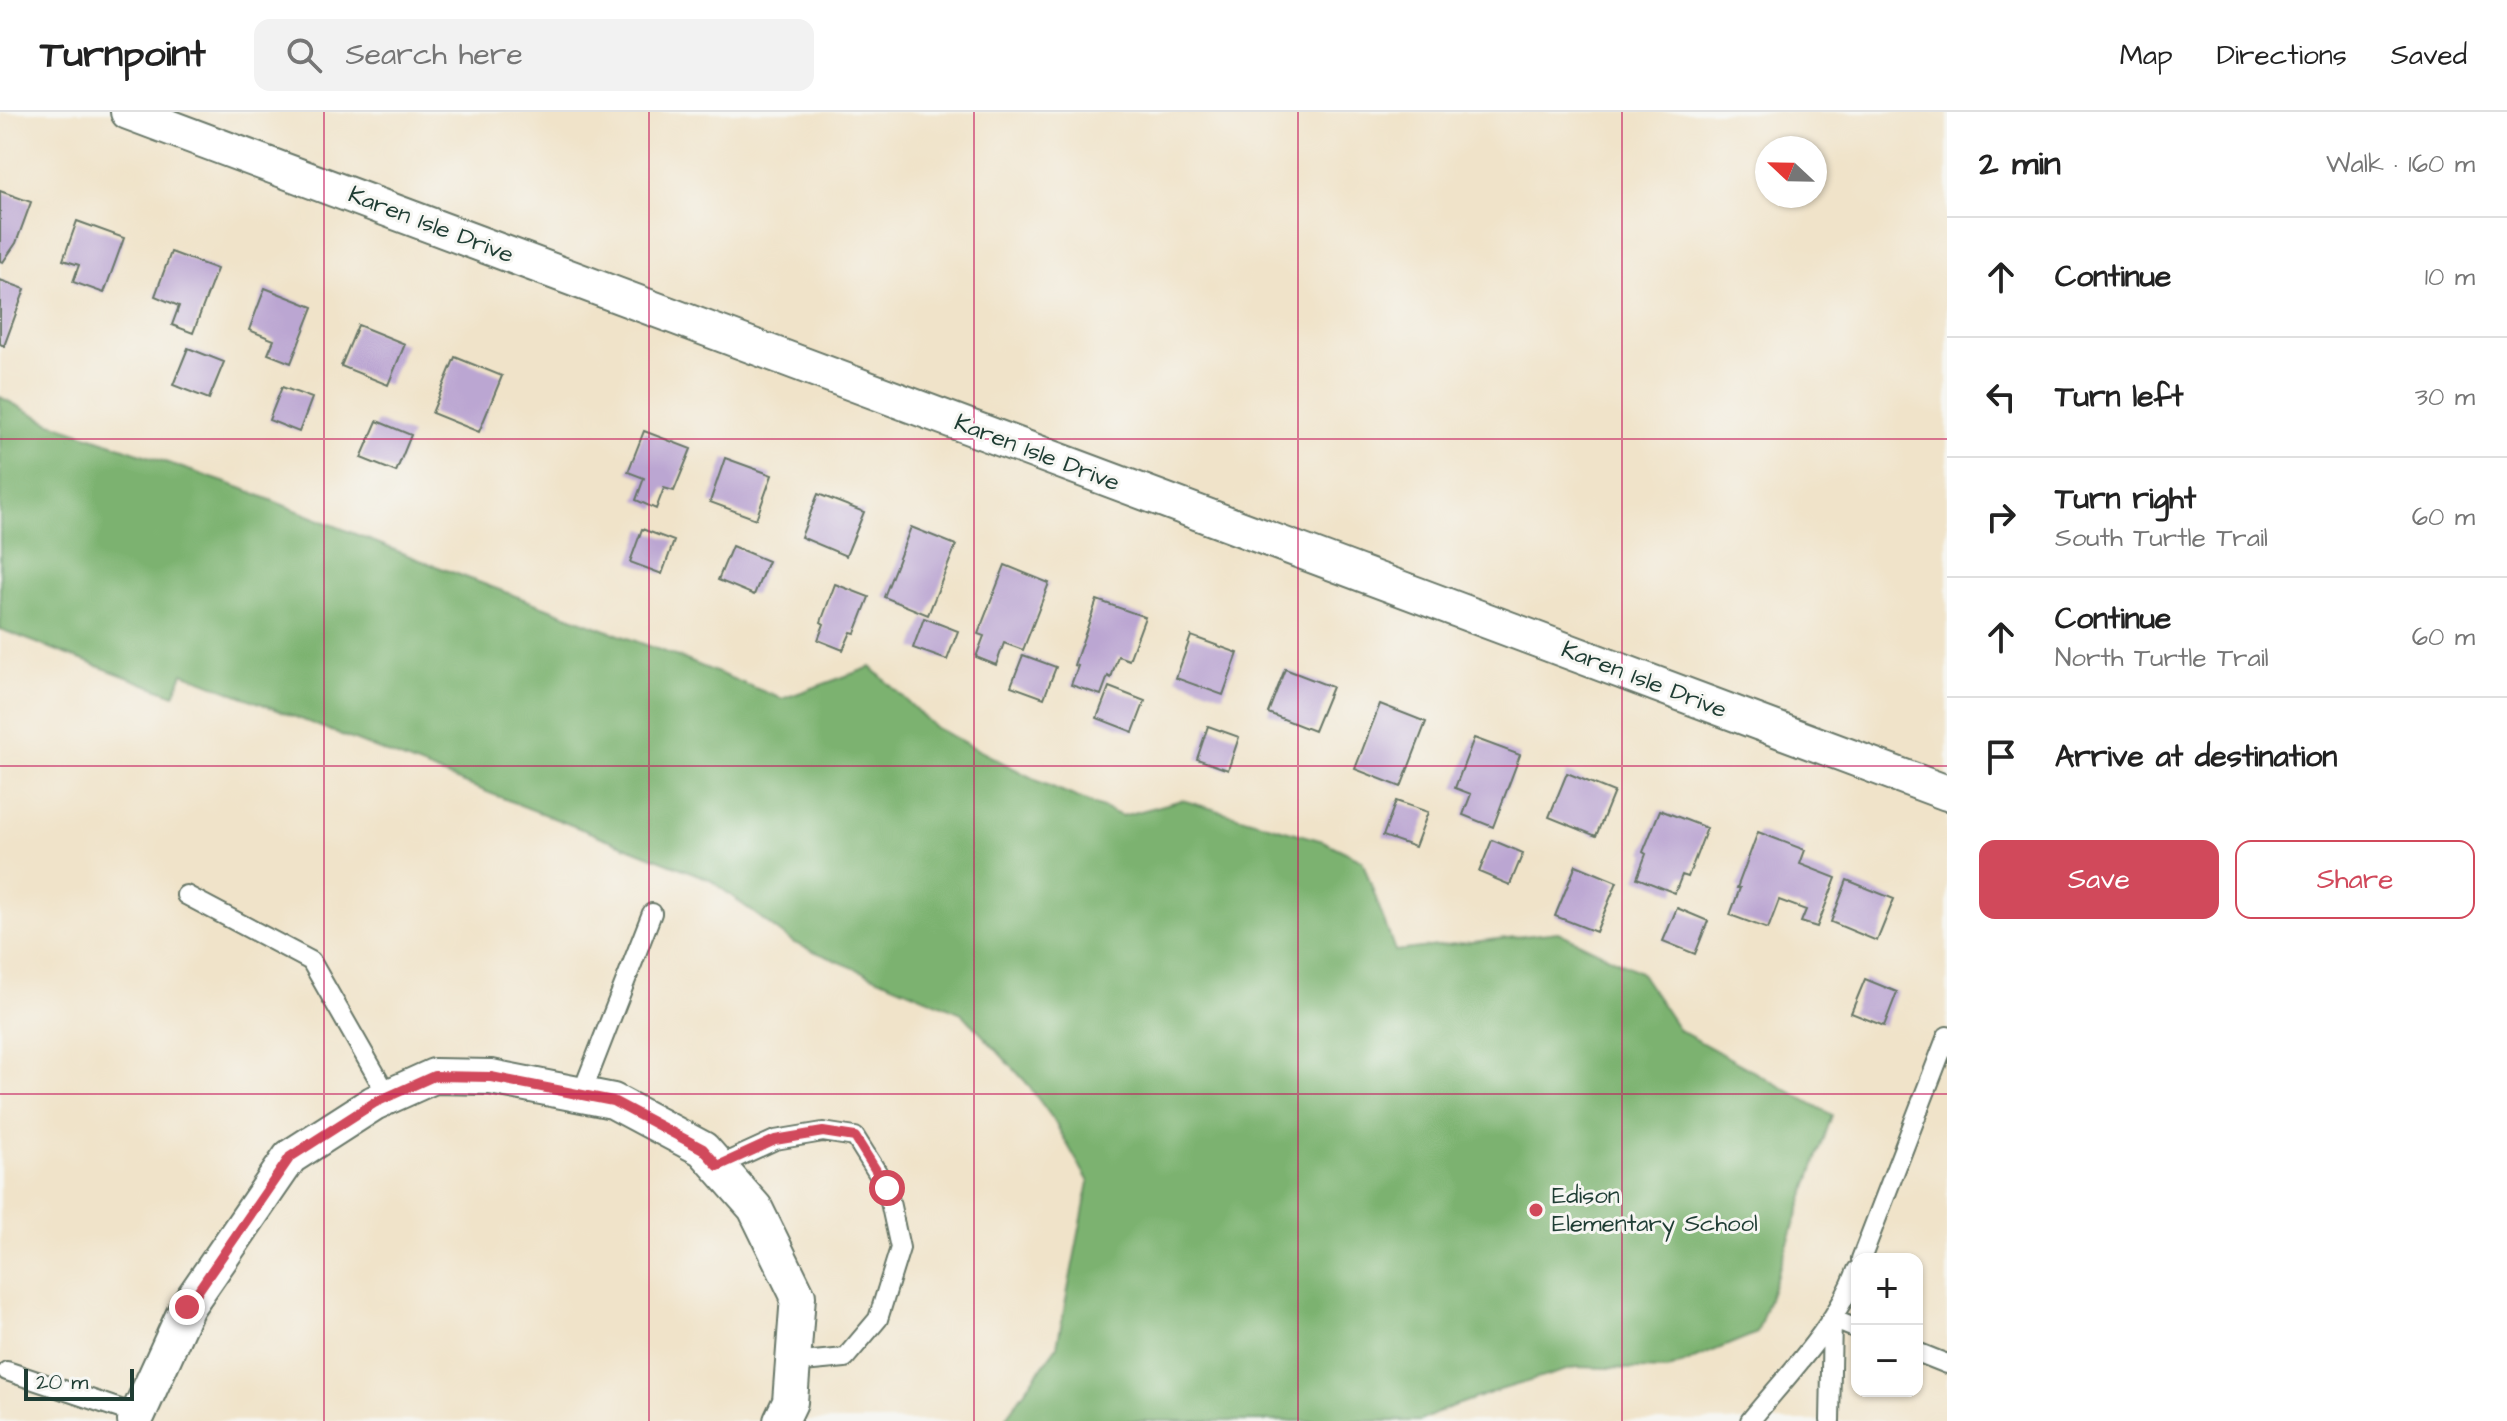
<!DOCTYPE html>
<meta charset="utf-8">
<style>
body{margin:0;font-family:"Architects Daughter",sans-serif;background:#f2f2f2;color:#222}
.controls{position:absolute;right:24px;bottom:24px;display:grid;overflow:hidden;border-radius:16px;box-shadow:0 2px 6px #0004}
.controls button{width:72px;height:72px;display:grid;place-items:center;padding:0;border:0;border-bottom:2px solid #e0e0e0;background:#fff;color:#222;font:40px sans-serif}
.compass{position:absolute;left:1755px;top:24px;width:72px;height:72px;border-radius:50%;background:#fff;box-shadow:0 2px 6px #0004;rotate:292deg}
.scale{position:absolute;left:24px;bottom:20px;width:110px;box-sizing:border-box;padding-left:8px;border:4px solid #1f3d34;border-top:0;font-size:22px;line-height:28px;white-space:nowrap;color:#1f3d34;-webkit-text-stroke:6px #f6f6f2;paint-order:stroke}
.stop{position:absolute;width:24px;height:24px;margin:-18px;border:6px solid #d1495b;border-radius:50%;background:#fff}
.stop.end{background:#d1495b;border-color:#fff;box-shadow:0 2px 8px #0008}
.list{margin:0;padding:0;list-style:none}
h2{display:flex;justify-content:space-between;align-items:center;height:104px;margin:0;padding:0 32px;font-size:34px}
h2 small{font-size:26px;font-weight:400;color:#767676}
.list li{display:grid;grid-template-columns:52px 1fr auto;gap:24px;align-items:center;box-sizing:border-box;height:120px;padding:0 32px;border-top:2px solid #e0e0e0}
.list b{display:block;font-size:30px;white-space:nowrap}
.list p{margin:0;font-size:26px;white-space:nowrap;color:#767676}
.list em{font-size:26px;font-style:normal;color:#767676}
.actions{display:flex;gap:16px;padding:24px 32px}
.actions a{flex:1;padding:18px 0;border:2px solid #d1495b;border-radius:16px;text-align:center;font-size:28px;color:#d1495b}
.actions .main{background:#d1495b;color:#fff}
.icon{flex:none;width:44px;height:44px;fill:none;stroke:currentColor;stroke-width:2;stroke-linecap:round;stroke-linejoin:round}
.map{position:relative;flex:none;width:1947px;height:1309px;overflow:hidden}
header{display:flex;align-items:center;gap:48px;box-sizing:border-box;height:112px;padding:0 40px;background:#fff;border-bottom:2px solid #e0e0e0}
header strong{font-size:38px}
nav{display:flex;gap:44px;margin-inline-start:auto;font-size:28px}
.search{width:560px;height:72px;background:#f2f2f2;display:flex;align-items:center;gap:20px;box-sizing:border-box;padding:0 28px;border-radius:16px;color:#767676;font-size:30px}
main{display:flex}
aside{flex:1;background:#fff}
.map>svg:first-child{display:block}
</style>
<header>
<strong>Turnpoint</strong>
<div class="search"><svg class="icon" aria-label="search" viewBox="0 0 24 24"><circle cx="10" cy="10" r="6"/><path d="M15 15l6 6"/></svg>Search here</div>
<nav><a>Map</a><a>Directions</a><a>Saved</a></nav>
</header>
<main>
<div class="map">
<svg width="1947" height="1309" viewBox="0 0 1947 1309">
<rect width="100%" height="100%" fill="#f6f6f2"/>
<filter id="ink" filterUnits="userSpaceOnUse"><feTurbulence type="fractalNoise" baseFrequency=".0125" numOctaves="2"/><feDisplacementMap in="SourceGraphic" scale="16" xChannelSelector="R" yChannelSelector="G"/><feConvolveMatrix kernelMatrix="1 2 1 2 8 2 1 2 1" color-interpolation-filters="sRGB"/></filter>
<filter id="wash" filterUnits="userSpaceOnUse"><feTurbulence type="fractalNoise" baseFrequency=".006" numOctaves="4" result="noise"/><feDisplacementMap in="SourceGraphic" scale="32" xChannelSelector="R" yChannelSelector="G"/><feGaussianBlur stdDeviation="1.8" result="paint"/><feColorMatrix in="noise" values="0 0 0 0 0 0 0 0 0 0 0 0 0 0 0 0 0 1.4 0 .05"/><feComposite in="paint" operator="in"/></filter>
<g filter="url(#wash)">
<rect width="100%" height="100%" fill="#f0e3c9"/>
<path fill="#7bb270" stroke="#4d7852" stroke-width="2" d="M0 285 51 311 241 376 417 447 686 548 782 587 871 555 934 615 1040 670 1122 704 1182 688 1323 729 1362 748 1395 839 1558 820 1640 860 1679 918 1832 1003 1757 1221 1667 1258 1577 1255 1496 1279 1448 1296 1420 1309H1007L1006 1305 1057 1234 1089 1070 1053 1007 1025 969 962 901 794 831 709 767 183 561 174 583 0 517Z"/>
<g id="blocks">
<path fill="#bba6d2" d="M0 79 31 90 16 131 3 150 0 149Z
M77 109 124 126 104 181 73 170 79 153 63 148Z
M171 140 217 157 193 221 172 213 179 194 155 184Z
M0 168 25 177 4 234 0 232Z
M265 176 313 195 291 251 268 242 274 228 249 218Z
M358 213 405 232 388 273 341 254Z
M188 236 224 250 209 287 173 273Z
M455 245 502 264 479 320 432 301Z
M282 275 312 286 299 320 269 308Z
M377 309 411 323 396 360 361 346Z
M644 319 691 337 674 379 664 376 656 397 636 388 644 366 628 360Z
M725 346 772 363 756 407 710 390Z
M818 382 864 400 846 444 801 425Z
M911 415 956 433 928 503 884 485Z
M642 417 674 429 662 462 630 450Z
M732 434 768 449 754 483 718 468Z
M1005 453 1049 471 1023 538 1004 531 996 553 976 545 984 524 978 522Z
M835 472 869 485 855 521 851 520 843 538 818 528 824 512 821 510Z
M1097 488 1145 505 1129 548 1118 544 1111 566 1108 564 1101 583 1071 573 1078 554 1074 553Z
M924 506 958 519 947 548 913 536Z
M1191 524 1238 541 1223 583 1176 566Z
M1023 543 1056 555 1044 586 1011 574Z
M1285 557 1332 575 1314 619 1268 601Z
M1109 575 1145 589 1133 620 1097 606Z
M1380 592 1426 610 1401 675 1355 657Z
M1208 614 1239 625 1228 658 1197 647Z
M1474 626 1520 643 1493 715 1463 703 1471 682 1455 676Z
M1567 661 1614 680 1596 724 1549 705Z
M1396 689 1428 700 1415 735 1383 724Z
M1660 698 1707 716 1688 765 1682 763 1675 781 1637 766 1646 742 1643 740Z
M1758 720 1805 738 1800 752 1836 766 1817 815 1801 810 1806 798 1779 788 1768 817 1730 803 1740 776H1737Z
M1492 728 1523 741 1510 773 1479 760Z
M1576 753 1617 770 1596 820 1555 804Z
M1847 768 1894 787 1877 829 1831 810Z
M1677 796 1708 809 1695 842 1663 829Z
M1865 867 1897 880 1884 914 1851 901Z"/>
</g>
</g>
<g filter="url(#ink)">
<use href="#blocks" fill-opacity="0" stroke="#687768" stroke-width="2"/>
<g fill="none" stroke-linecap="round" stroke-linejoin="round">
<defs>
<path id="lane" d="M186 783 311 849 388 984
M581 983 652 801
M718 1054 775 1028 823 1020 855 1025 887 1076 900 1136 878 1207 845 1246 792 1251
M1861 1147 1947 924
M1917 1240 1947 1252
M7 1259 138 1303
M1750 1309C1788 1262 1835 1216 1857 1158
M1830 1309 1832 1207 1857 1217"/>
<path id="street" d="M128 0 1947 681
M135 1309 187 1195 290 1045 374 991 434 964 491 965 613 989 703 1037 755 1096 798 1184 790 1290 781 1309"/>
</defs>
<use href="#lane" stroke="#687768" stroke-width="22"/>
<use href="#street" stroke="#687768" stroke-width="38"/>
<use href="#lane" stroke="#fff" stroke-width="18"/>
<use href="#street" stroke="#fff" stroke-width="34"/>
</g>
</g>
<g fill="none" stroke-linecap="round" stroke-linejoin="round" filter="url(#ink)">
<path stroke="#d1495b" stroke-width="10" d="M187 1195 290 1045 374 991 434 964 491 965 613 989 703 1037 718 1054 775 1028 823 1020 855 1025 887 1076"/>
</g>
<path fill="none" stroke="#c2185b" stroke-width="2" stroke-opacity="0.55" d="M324 0V1309M649 0V1309M974 0V1309M1298 0V1309M1622 0V1309M0 327H1947M0 654H1947M0 982H1947"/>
<circle fill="#d1495b" stroke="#f6f6f2" stroke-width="3" cx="1536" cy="1098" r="8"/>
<g text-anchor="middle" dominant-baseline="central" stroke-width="6" stroke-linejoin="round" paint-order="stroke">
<g font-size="24" fill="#1f3d34" stroke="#f6f6f2">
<text transform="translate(431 113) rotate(21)">Karen Isle Drive</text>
<text transform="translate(1037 341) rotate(21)">Karen Isle Drive</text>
<text transform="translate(1644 568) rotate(21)">Karen Isle Drive</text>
</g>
<g font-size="24" fill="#1f3d34" stroke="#f6f6f2" text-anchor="start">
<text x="1552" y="1084">Edison<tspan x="1552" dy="28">Elementary School</tspan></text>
</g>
</g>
</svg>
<div class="controls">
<button>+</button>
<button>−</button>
</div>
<svg class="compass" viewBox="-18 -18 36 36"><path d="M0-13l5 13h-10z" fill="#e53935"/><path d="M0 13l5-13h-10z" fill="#767676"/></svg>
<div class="scale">20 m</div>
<div class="stop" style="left:887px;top:1076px"></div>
<div class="stop end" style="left:187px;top:1195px"></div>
</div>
<aside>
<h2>2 min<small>Walk · 160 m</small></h2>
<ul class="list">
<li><svg class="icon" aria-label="ahead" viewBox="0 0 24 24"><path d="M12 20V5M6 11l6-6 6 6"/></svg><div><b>Continue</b></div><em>10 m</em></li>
<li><svg class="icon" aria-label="left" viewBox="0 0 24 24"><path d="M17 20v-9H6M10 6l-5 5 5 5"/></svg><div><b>Turn left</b></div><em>30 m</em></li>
<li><svg class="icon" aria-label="right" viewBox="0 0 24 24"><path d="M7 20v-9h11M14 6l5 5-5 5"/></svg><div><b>Turn right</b><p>South Turtle Trail</p></div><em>60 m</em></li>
<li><svg class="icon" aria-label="ahead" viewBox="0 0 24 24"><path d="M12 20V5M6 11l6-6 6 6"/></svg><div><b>Continue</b><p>North Turtle Trail</p></div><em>60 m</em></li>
<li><svg class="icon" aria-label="arrive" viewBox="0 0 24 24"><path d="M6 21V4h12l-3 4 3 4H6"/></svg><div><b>Arrive at destination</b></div></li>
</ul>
<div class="actions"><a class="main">Save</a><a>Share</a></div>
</aside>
</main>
